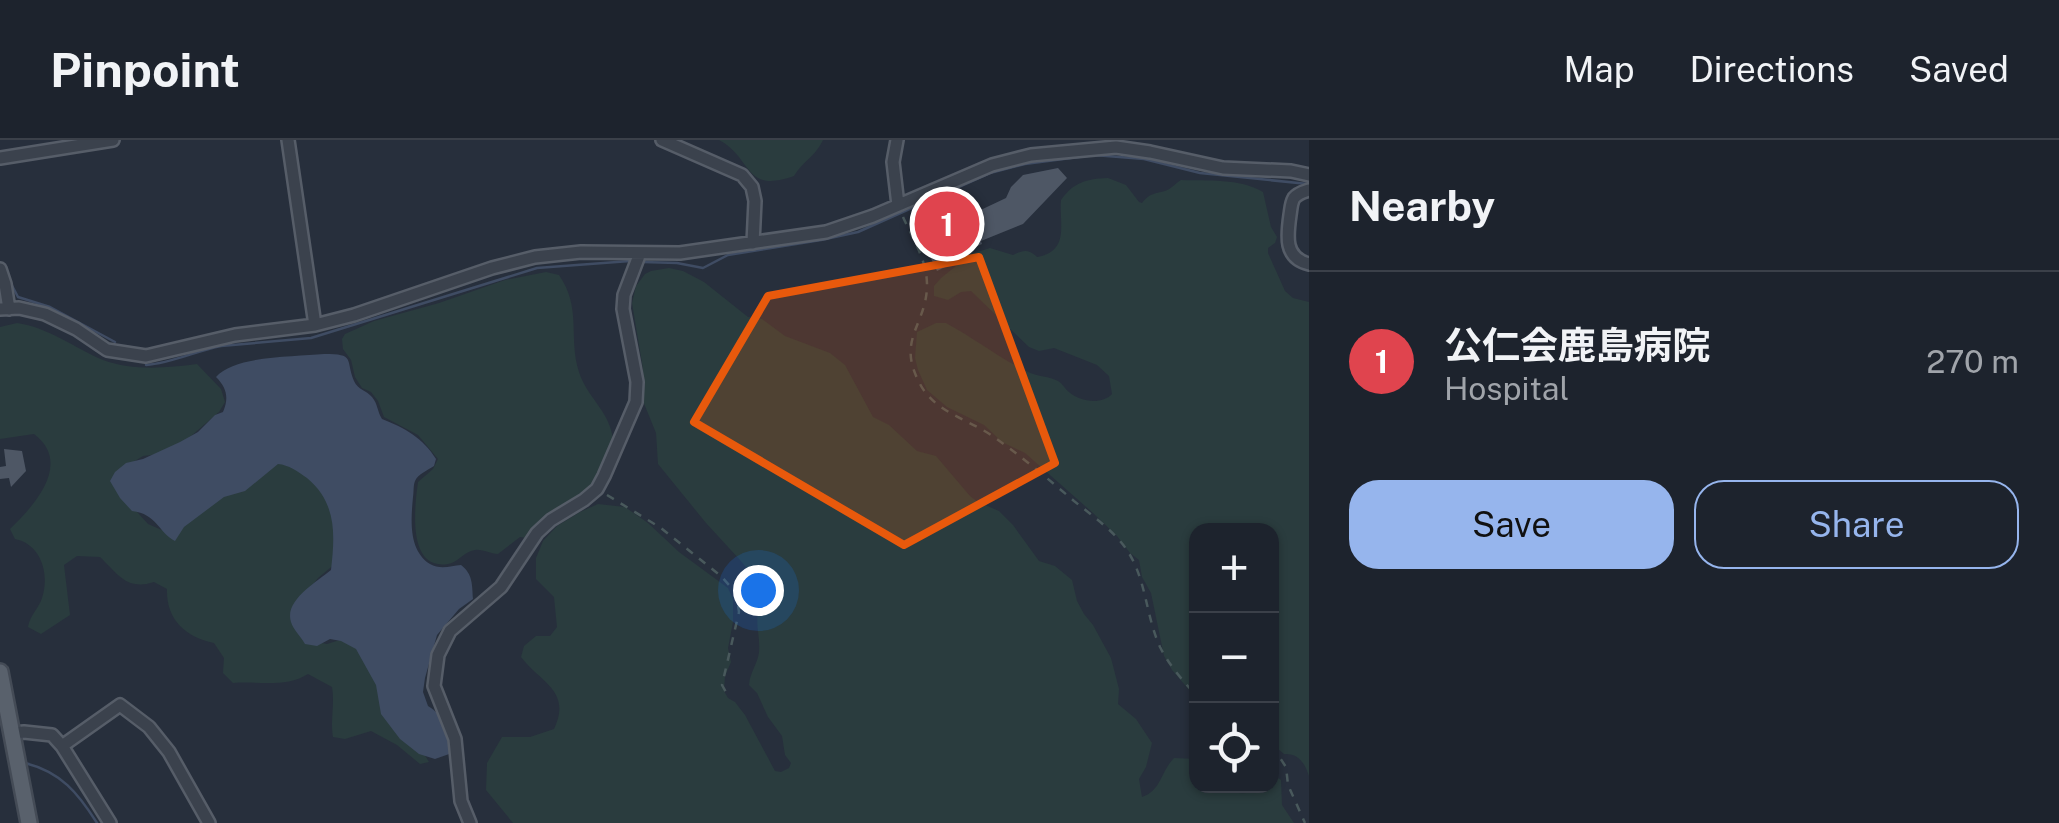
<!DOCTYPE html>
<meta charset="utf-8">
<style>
body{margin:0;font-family:"Public Sans","Noto Sans JP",sans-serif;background:#2a2f39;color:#f1f3f6}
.controls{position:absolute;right:30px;bottom:30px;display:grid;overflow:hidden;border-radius:20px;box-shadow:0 2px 8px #0004}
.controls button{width:90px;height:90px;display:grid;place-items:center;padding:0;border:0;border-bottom:2px solid #3b4049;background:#1d232d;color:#f1f3f6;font:50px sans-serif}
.you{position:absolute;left:758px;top:450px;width:35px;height:35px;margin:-25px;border:8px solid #fff;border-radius:50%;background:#1a73e8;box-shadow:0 0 0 15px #1a73e833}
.badge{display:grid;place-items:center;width:65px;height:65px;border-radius:50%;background:#96b5ed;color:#fff;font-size:32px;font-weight:700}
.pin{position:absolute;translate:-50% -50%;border:5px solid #fff;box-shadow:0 2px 10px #0006}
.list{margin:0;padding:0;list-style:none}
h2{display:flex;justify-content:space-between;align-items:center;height:130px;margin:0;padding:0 40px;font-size:42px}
h2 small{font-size:32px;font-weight:400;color:#a0a4aa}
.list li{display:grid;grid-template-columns:65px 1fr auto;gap:30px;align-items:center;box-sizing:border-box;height:180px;padding:0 40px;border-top:2px solid #3b4049}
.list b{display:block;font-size:38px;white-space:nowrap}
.list p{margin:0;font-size:32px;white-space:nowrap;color:#a0a4aa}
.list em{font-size:32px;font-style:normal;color:#a0a4aa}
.actions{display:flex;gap:20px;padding:30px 40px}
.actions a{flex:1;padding:22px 0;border:2px solid #96b5ed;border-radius:30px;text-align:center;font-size:35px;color:#96b5ed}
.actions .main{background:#96b5ed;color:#111}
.icon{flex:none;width:55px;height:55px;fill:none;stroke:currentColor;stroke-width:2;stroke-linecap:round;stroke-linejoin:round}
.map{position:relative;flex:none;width:1309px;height:683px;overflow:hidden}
header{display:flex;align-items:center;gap:60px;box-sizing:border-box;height:140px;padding:0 50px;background:#1d232d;border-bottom:2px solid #3b4049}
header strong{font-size:48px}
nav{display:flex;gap:55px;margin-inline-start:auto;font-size:35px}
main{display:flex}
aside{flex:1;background:#1d232d}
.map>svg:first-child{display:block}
</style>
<header>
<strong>Pinpoint</strong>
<nav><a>Map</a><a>Directions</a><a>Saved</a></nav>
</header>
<main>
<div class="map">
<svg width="1309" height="683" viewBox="0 0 1309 683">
<rect width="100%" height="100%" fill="#272f3c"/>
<path fill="#2a3c3e" d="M719 0H823C815 17 804 20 794 36 743 54 753 18 719 0Z
M1108 38 1126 45 1139 62 1142 63C1150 53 1154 54 1165 51 1170 50 1176 43 1181 40 1208 41 1239 38 1263 52L1271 87 1277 97 1275 103 1268 108V113L1285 151 1293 158 1309 162V636C1305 624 1299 613 1284 614L1272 604V390H1196V558L1172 530 1164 516 1151 453 1142 437 1139 420 1130 413 1117 396 1093 373 1025 313 1002 302 984 285 947 267 927 250 918 230 915 218 917 192 936 183H946C974 198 999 218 1028 232 1038 237 1049 236 1058 241 1063 244 1065 249 1069 252 1080 262 1102 265 1112 254L1109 236 1097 225 1054 208 1039 211 1029 207 971 151 961 152 948 160 934 156V146L941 138 971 114 990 108 1013 115C1023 110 1029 109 1037 117 1070 111 1059 85 1061 60 1074 42 1086 39 1108 38Z
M669 128 683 131 704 142 748 177 762 179 785 196 830 213 845 225 873 277 889 285 917 311 936 316 970 356 978 362 999 371 1013 385 1039 421 1055 426 1072 440 1077 461 1084 474 1093 485 1111 518 1119 549 1118 564 1136 579 1152 603 1146 627 1139 639 1142 657C1161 651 1161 631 1174 618L1196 619V646H1224L1233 653C1240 653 1250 654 1256 651 1263 649 1263 646 1272 646V639L1275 636 1281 640 1282 665 1294 683H513L486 650 487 623 502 597H530L554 589C572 551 541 543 521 517L524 506 536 496H550L557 487 554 457 536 439V418L543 401 557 386 580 372 598 364 625 367 648 383 679 412 728 448 733 459V482L728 508 731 522 725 536 724 551 728 558 735 562 745 575 775 631 781 632 789 628 791 623 785 615 782 596 768 577 757 553 749 545C750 532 758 523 759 512 761 489 749 475 769 456L740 420 706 383 658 324 656 293 643 261V229L632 163 636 146 645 134 651 131Z
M546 132 559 135C582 168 568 197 579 232 586 255 608 271 612 294 614 302 610 310 607 317 602 328 598 342 589 351 569 369 543 374 527 398L520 397 498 414C490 414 483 409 475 410 463 412 459 422 448 424 406 431 415 365 418 342L433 329 438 319 418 295 384 277 378 261 371 252 362 248 355 237 351 220 343 209 342 199 345 194 374 181 439 163 505 140Z
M17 183C47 187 75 208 103 220 133 231 166 228 197 224L221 249 225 262 219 272 184 302 160 314 143 316 125 327 120 353 148 384 171 394 267 326 289 322 325 351 333 372 336 423 318 438 302 458 311 501 327 504 346 498 361 509 429 622 420 624 397 605 371 591 345 599 333 597C330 579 335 565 332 547L308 534C286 548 259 541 233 543L223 533 224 518 214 503C185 497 166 479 167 449L154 442C127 451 118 434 100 417L77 416 64 425 70 475 41 494 28 487C30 475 39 468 42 458 50 434 41 404 15 399L10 389C34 366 73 323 34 294L0 299V187Z"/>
<path fill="#3f4c63" d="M324 214C356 214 345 219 354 241 358 250 366 250 372 257 378 264 377 271 382 279 405 288 423 298 436 319L434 326C428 330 418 334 415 341 413 346 414 352 413 357 411 379 408 410 430 424 440 430 451 426 461 425 473 434 472 445 473 459L459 469 437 495 425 538 423 552 428 566C445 576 450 594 452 613L435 619 419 614 400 599 381 574 376 545 356 509 341 501 330 499 317 506 305 504C301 497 293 489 291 482 284 460 317 442 331 430 335 395 337 363 307 338 297 331 289 325 278 324L245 351 224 357 184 387 175 401C158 392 157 374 132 371L120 358 110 341 115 332 126 323 143 319 180 302 198 292 215 275 223 272C229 258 227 248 216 237 235 215 295 217 324 214Z"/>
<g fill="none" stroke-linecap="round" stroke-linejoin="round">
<path stroke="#3f4c63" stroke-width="2.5" d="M643 122 677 123 703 128 728 115 821 100 858 92 990 33 1025 24 1094 15 1144 19 1200 33 1308 44
M8 138 18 157 50 167 115 202
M146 225C173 223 195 211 221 206L311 198 537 128 630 121
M25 623C61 632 78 653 97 683"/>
</g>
<path fill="#4e5765" d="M1058 28 1067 38 1023 84 981 101 982 104 965 111 967 116 937 131 912 79 925 72 927 76 955 62 958 67 965 64 970 75 1006 58 1011 47 1023 35Z
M4 309 22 311 26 331 11 347 9 338 0 339V327L6 326Z"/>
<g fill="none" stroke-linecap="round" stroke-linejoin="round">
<defs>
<path id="minor" d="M288 0 315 185
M662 0 742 35 752 47 755 61 753 103
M897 0 893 22 898 65
M0 18 113 0
M1309 50C1303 52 1298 53 1294 58 1291 63 1291 69 1290 75 1287 96 1284 118 1309 124
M0 129 5 144 9 169
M0 169 19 168 45 174 76 189 107 210 146 216 235 195 315 185 354 175 492 128 535 117 581 112 680 113 826 92 873 76 992 25 1031 15 1116 7 1150 12 1223 28 1291 31 1309 35
M13 593 24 592 52 595 62 606 110 683
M62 606 120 565 149 587 169 612 209 683
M470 683 461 661 455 599 434 546 438 515 450 491 501 447 537 393 551 380 584 360 597 349 604 336 636 262 637 242 623 169 624 155 640 113"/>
<path id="major" d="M0 532 29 683"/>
</defs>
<use href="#minor" stroke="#565d68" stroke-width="16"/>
<use href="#major" stroke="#444b56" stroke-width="20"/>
<path stroke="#49595c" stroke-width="2.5" stroke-dasharray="8 8" stroke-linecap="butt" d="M903 77C913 99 928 122 927 148 925 186 897 200 919 242 933 271 965 278 991 295 1020 315 1047 338 1074 361 1090 374 1107 386 1120 401 1147 432 1144 472 1160 507 1169 525 1183 541 1196 555
M607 355 661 388 721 436 736 453 739 472 722 545 727 554
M1272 606 1286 627 1288 645 1305 683"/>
<use href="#minor" stroke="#3b424d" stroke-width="11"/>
<use href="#major" stroke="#59616c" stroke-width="15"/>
</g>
<path fill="#e8590c" fill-opacity="0.2" stroke="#e8590c" stroke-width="8" stroke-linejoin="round" d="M979 117 1055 323 904 405 694 282 768 156Z"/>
</svg>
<div class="controls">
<button>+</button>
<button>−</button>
<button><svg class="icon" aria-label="locate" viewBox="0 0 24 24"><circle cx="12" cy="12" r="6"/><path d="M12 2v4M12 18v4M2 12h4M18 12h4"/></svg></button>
</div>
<div class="you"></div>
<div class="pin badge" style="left:947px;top:84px;background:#e0444e">1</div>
</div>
<aside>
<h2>Nearby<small></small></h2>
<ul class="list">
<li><span class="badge" style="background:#e0444e">1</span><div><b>公仁会鹿島病院</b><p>Hospital</p></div><em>270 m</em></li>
</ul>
<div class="actions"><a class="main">Save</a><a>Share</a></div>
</aside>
</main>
